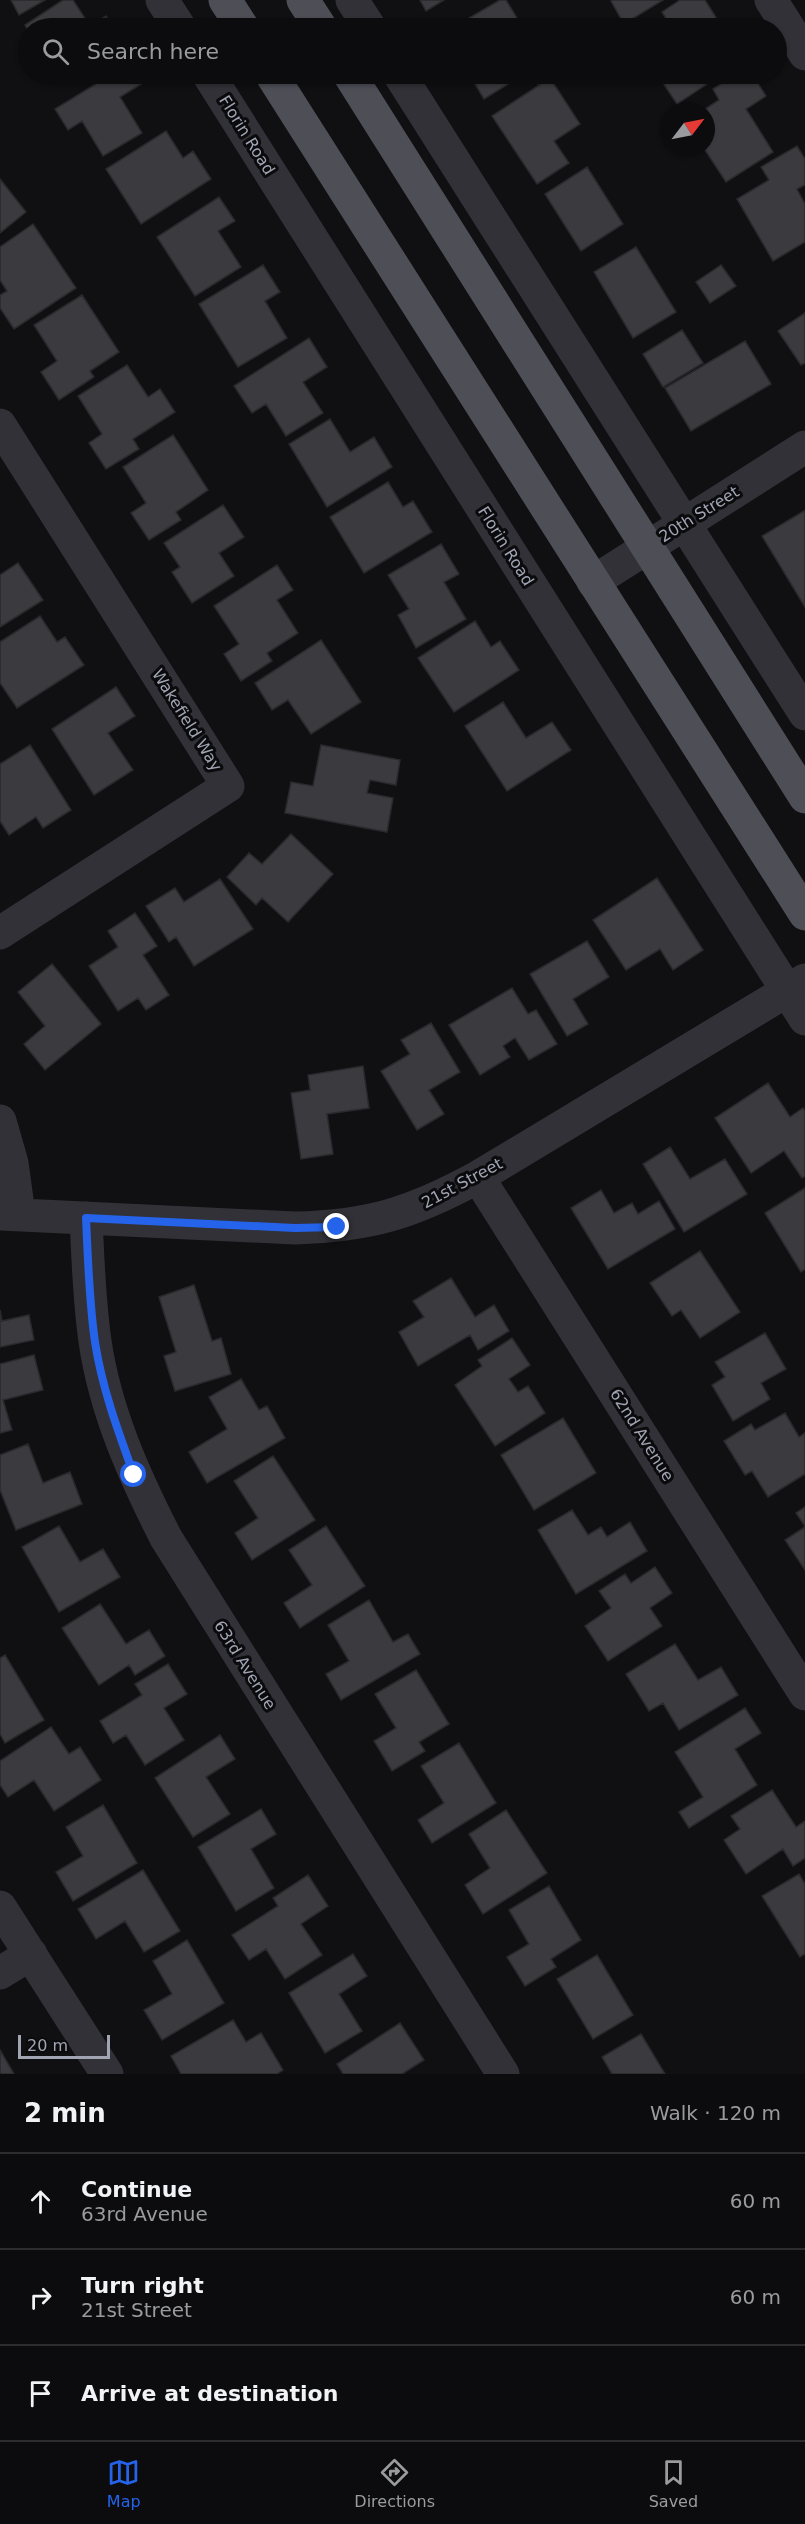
<!DOCTYPE html>
<meta charset="utf-8">
<style>
body{margin:0;font-family:"DejaVu Sans",sans-serif;background:#151517;color:#f1f3f6}
.compass{position:absolute;left:661px;top:102px;width:54px;height:54px;border-radius:50%;background:#0c0c0e;box-shadow:0 2px 4px #0004;rotate:58deg}
.scale{position:absolute;left:18px;bottom:15px;width:92px;box-sizing:border-box;padding-left:6px;border:3px solid #a1a5b3;border-top:0;font-size:16px;line-height:21px;white-space:nowrap;color:#a1a5b3;-webkit-text-stroke:4px #0b0b0d;paint-order:stroke}
.stop{position:absolute;width:18px;height:18px;margin:-14px;border:4px solid #2563eb;border-radius:50%;background:#fff}
.stop.end{background:#2563eb;border-color:#fff;box-shadow:0 2px 6px #0008}
.list{margin:0;padding:0;list-style:none}
h2{display:flex;justify-content:space-between;align-items:center;height:78px;margin:0;padding:0 24px;font-size:26px}
h2 small{font-size:20px;font-weight:400;color:#9a9b9e}
.list li{display:grid;grid-template-columns:39px 1fr auto;gap:18px;align-items:center;box-sizing:border-box;height:96px;padding:0 24px;border-top:2px solid #2c2c2e}
.list b{display:block;font-size:22px;white-space:nowrap}
.list p{margin:0;font-size:20px;white-space:nowrap;color:#9a9b9e}
.list em{font-size:20px;font-style:normal;color:#9a9b9e}
.icon{flex:none;width:33px;height:33px;fill:none;stroke:currentColor;stroke-width:2;stroke-linecap:round;stroke-linejoin:round}
.map{position:relative;flex:none;width:805px;height:2074px;overflow:hidden}
.search{position:absolute;background:#0c0c0e;box-shadow:0 2px 4px #0004;left:18px;right:18px;top:18px;height:66px;display:flex;align-items:center;gap:15px;box-sizing:border-box;padding:0 21px;border-radius:33px;color:#9a9b9e;font-size:22px}
.sheet{height:366px;background:#0c0c0e}
nav{display:flex;justify-content:space-around;align-items:center;box-sizing:border-box;height:84px;border-top:2px solid #2c2c2e;background:#0c0c0e;font-size:16px;color:#9a9b9e}
nav a{display:grid;justify-items:center;gap:3px}
nav .on{color:#2563eb}
.map>svg:first-child{display:block}
</style>
<div class="map">
<svg width="805" height="2074" viewBox="0 0 805 2074">
<rect width="100%" height="100%" fill="#101012"/>
<path fill="#3a3a3f" stroke="#2a2a2e" stroke-width="1.5" d="M11 0H45L19 15Z
M63 0H73L90 26 106 16 114 28H28V31L25 25Z
M420 0H444L426 11Z
M500 0H506L523 28H452Z
M613 0H663L624 24 611 1Z
M680 0H705L717 19 703 28H658L668 22 662 12Z
M96 74H141L146 81 120 97 142 133 103 156 82 121 68 130 55 109 96 84 91 76Z
M469 74H519L521 76 484 99Z
M531 74H553L538 84Z
M657 74H722L677 104Z
M737 74H752L766 96 746 109 773 152 726 182 703 147H706V111H702L719 100 713 89Z
M550 78 580 124 554 141 569 163 537 184 492 116Z
M166 131 183 158 193 151 211 179 141 224 106 169Z
M797 146 805 159V185L797 189 805 204V242L773 261 737 199 769 180 761 167Z
M587 167 623 224 581 251 545 194Z
M0 179 26 212 0 233Z
M219 197 235 221 218 231 241 267 195 296 157 237Z
M33 224 76 288 14 329 0 308V295L7 291 0 280V247Z
M636 247 676 312 633 338 594 272Z
M263 265 280 292 265 301 287 338 238 367 199 304Z
M721 265 736 286 710 303 696 282Z
M82 295 119 352 90 371 94 377 59 400 41 372 57 361 34 325Z
M805 313V363L801 365 778 331Z
M682 330 703 363 663 387 643 354Z
M309 338 327 367 303 382 323 413 286 436 266 404 252 413 234 386Z
M745 341 771 384 691 431 665 388Z
M127 365 148 397 160 389 175 412 133 439 139 449 106 469 89 443 102 434 78 396Z
M330 419 350 452 374 437 392 467 327 507 289 444Z
M173 435 208 490 176 512 181 520 149 540 131 513 146 503 123 467Z
M388 482 403 507 413 501 432 532 364 573 330 517Z
M223 505 244 537 219 553 234 576 192 603 172 572 180 567 164 543Z
M804 511 805 512V607L762 536Z
M441 544 459 574 444 582 466 619 416 648 398 615 409 609 388 575Z
M18 563 43 600 0 627V575Z
M277 565 293 590 277 600 298 633 267 653 272 661 241 681 224 654 239 644 214 606Z
M40 616 57 642 65 637 84 665 17 708 0 683V642Z
M475 621 491 647 500 641 519 670 454 712 418 658Z
M321 640 361 702 311 734 288 700 272 710 255 683Z
M116 687 135 716 108 733 133 770 94 795 52 729Z
M503 702 526 738 552 722 571 750 507 791 465 726Z
M30 745 71 810 43 828 36 817 9 835 0 821V764Z
M321 745 400 760 396 785 370 780 367 793 393 798 387 832 285 813 291 782 313 786Z
M291 834 333 874 288 922 262 898 256 905 227 877 249 853 262 864Z
M657 878 703 950 673 970 660 949 626 970 593 920Z
M220 879 253 929 194 966 176 937 169 942 146 906 175 888 184 902Z
M135 913 157 946 143 955 169 995 146 1010 138 998 118 1011 89 966 118 947 108 931Z
M587 941 609 977 573 999 588 1024 567 1036 530 974Z
M52 964 101 1024 45 1070 24 1044 45 1026 18 992Z
M512 988 528 1014 536 1010 557 1044 529 1060 515 1038 503 1046 510 1057 480 1075 449 1025Z
M431 1023 460 1072 429 1090 444 1114 417 1130 381 1071 410 1054 401 1040Z
M363 1066 369 1108 327 1114 333 1154 301 1159 291 1093 310 1090 308 1075Z
M768 1083 790 1117 803 1108 805 1111V1176L802 1178 784 1151 751 1173 715 1118Z
M670 1147 690 1179 725 1159 747 1194 684 1232 643 1164Z
M805 1188V1269L801 1272 765 1213Z
M601 1190 614 1213 632 1203 638 1214 659 1201 675 1229 608 1269 571 1208Z
M700 1251 740 1312 700 1338 681 1310 672 1316 650 1283Z
M451 1278 475 1317 494 1305 509 1331 478 1350 470 1335 418 1366 399 1332 424 1317 413 1301Z
M194 1285 212 1341 221 1338 231 1374 175 1391 164 1356 176 1352 159 1297Z
M0 1310 2 1321 29 1315 34 1340 0 1347Z
M765 1333 786 1369 761 1383 770 1399 733 1421 712 1385 725 1377 715 1362Z
M512 1338 530 1365 509 1379 518 1392 528 1386 545 1413 495 1446 455 1385 482 1366 478 1360Z
M34 1355 43 1390 3 1400 12 1430 0 1433V1364Z
M241 1379 259 1410 267 1406 285 1438 207 1483 189 1452 227 1429 209 1397Z
M785 1413 799 1437 805 1433V1474L768 1497 752 1471 745 1475 724 1441 751 1424 755 1430Z
M563 1418 596 1473 534 1510 501 1455Z
M28 1444 43 1483 70 1472 82 1504 16 1530 0 1490V1455Z
M273 1456 315 1520 252 1560 235 1533 258 1518 234 1481Z
M805 1507V1526L796 1513Z
M572 1510 588 1535 601 1527 607 1537 630 1522 647 1551 576 1594 538 1530Z
M59 1526 80 1562 103 1549 120 1577 59 1612 22 1547Z
M326 1526 365 1586 300 1628 284 1603 312 1585 289 1550Z
M805 1527V1570L785 1540Z
M655 1567 672 1593 650 1608 662 1626 608 1661 585 1626 611 1608 599 1591 625 1574 631 1583Z
M369 1600 393 1642 408 1634 420 1654 341 1700 326 1674 349 1661 328 1625Z
M100 1604 126 1644 149 1630 165 1656 135 1675 129 1665 99 1685 62 1628Z
M675 1644 698 1680 721 1667 738 1695 679 1730 663 1703 649 1711 626 1674Z
M5 1655 44 1720 5 1743 0 1734V1658Z
M168 1664 187 1694 164 1708 184 1740 145 1765 126 1735 113 1743 100 1721 142 1695 135 1684Z
M416 1670 449 1724 419 1742 425 1751 392 1771 374 1741 396 1728 375 1694Z
M745 1708 761 1733 735 1749 757 1785 689 1828 679 1812 703 1797 675 1752Z
M51 1727 69 1754 80 1747 101 1780 54 1811 34 1780 8 1797 0 1785V1761Z
M220 1735 235 1759 206 1777 230 1814 193 1837 155 1778Z
M459 1743 496 1803 432 1843 418 1820 444 1803 421 1766Z
M772 1790 796 1827 805 1821V1858L793 1866 783 1849 746 1874 724 1840 740 1829 731 1816Z
M103 1805 137 1863 73 1901 56 1872 83 1856 66 1827Z
M261 1809 276 1834 251 1849 274 1888 236 1911 198 1847Z
M506 1810 547 1873 483 1914 465 1885 490 1868 469 1834Z
M143 1870 180 1931 144 1952 125 1921 96 1939 78 1909Z
M799 1874 805 1884V1954L800 1957 762 1896Z
M308 1875 328 1906 301 1924 322 1955 285 1979 266 1949 249 1960 232 1935 278 1906 273 1898Z
M549 1886 581 1940 551 1959 556 1967 525 1986 507 1957 529 1944 509 1910Z
M187 1940 224 2003 162 2040 144 2010 172 1994 153 1961Z
M353 1954 367 1976 339 1994 362 2031 325 2053 289 1993Z
M597 1955 633 2015 593 2039 557 1979Z
M233 2020 246 2042 261 2033 283 2070 277 2074H181L171 2056Z
M400 2023 424 2060 402 2074H343L337 2064Z
M641 2034 665 2074H612L602 2057Z
M0 2050 14 2074H0Z"/>
<g fill="none" stroke-linecap="round" stroke-linejoin="round">
<path stroke="#313137" stroke-width="33" d="M162 0 180 28
M352 0 370 28
M771 0 805 54
M208 74 805 1019
M399 74 805 714
M0 425 228 786 0 933
M593 582 805 447
M0 1121 12 1163 19 1214
M478 1177 805 1694
M0 1214 295 1228C370 1226 412 1213 478 1177L805 980
M86 1218C88 1259 89 1300 95 1341 105 1411 134 1475 166 1538L503 2074
M0 1907 107 2074
M0 1973 31 1954"/>
<path stroke="#4d4e56" stroke-width="33" d="M225 0 243 28
M303 0 321 28
M271 74 805 914
M349 74 805 797"/>
</g>
<g fill="none" stroke-linecap="round" stroke-linejoin="round">
<path stroke="#2563eb" stroke-width="8" d="M134 1475C118 1431 102 1388 95 1342 89 1301 88 1259 86 1218L295 1228 337 1227"/>
</g>
<g text-anchor="middle" dominant-baseline="central" stroke-width="6" stroke-linejoin="round" paint-order="stroke">
<g font-size="16" fill="#a1a5b3" stroke="#0b0b0d">
<text transform="translate(247 135) rotate(58)">Florin Road</text>
<text transform="translate(699 514) rotate(-32)">20th Street</text>
<text transform="translate(506 546) rotate(58)">Florin Road</text>
<text transform="translate(187 720) rotate(58)">Wakefield Way</text>
<text transform="translate(462 1183) rotate(-28)">21st Street</text>
<text transform="translate(642 1435) rotate(58)">62nd Avenue</text>
<text transform="translate(245 1665) rotate(58)">63rd Avenue</text>
</g>
</g>
</svg>
<svg class="compass" viewBox="-18 -18 36 36"><path d="M0-13l5 13h-10z" fill="#e53935"/><path d="M0 13l5-13h-10z" fill="#9a9b9e"/></svg>
<div class="scale">20 m</div>
<div class="stop" style="left:134px;top:1475px"></div>
<div class="stop end" style="left:337px;top:1227px"></div>
<div class="search"><svg class="icon" aria-label="search" viewBox="0 0 24 24"><circle cx="10" cy="10" r="6"/><path d="M15 15l6 6"/></svg>Search here</div>
</div>
<section class="sheet">
<h2>2 min<small>Walk · 120 m</small></h2>
<ul class="list">
<li><svg class="icon" aria-label="ahead" viewBox="0 0 24 24"><path d="M12 20V5M6 11l6-6 6 6"/></svg><div><b>Continue</b><p>63rd Avenue</p></div><em>60 m</em></li>
<li><svg class="icon" aria-label="right" viewBox="0 0 24 24"><path d="M7 20v-9h11M14 6l5 5-5 5"/></svg><div><b>Turn right</b><p>21st Street</p></div><em>60 m</em></li>
<li><svg class="icon" aria-label="arrive" viewBox="0 0 24 24"><path d="M6 21V4h12l-3 4 3 4H6"/></svg><div><b>Arrive at destination</b></div></li>
</ul>
</section>
<nav>
<a class="on"><svg class="icon" aria-label="map" viewBox="0 0 24 24"><path d="M3 6l6-2 6 2 6-2v14l-6 2-6-2-6 2zM9 4v14M15 6v14"/></svg>Map</a>
<a><svg class="icon" aria-label="directions" viewBox="0 0 24 24"><path d="M12 3l9 9-9 9-9-9zM9 14v-3h6M13 9l2 2-2 2"/></svg>Directions</a>
<a><svg class="icon" aria-label="saved" viewBox="0 0 24 24"><path d="M7 4h10v16l-5-4-5 4z"/></svg>Saved</a>
</nav>
